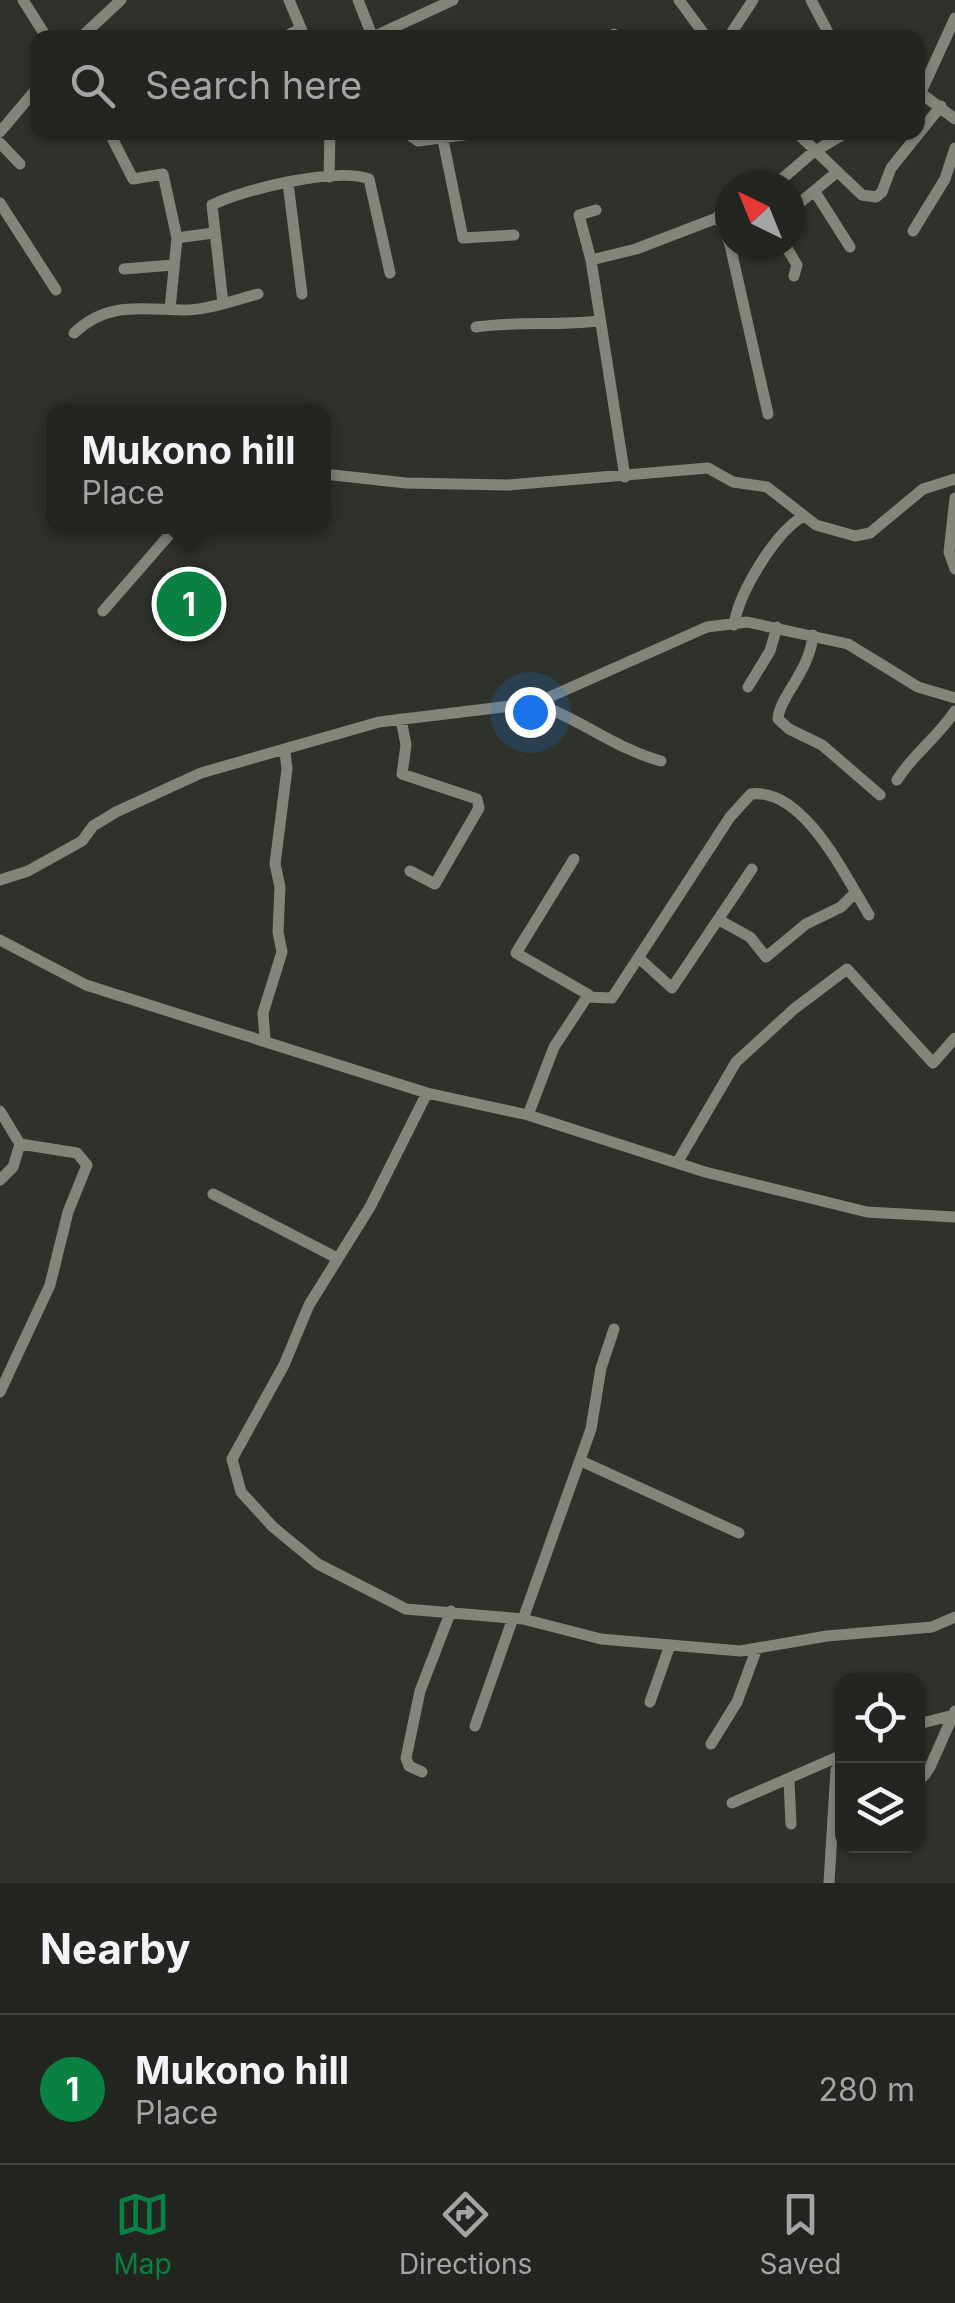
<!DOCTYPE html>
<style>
body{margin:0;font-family:Inter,sans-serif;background:#2b2e29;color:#f1f3f6}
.controls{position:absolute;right:30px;bottom:30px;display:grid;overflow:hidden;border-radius:20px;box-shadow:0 2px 8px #0004}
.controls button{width:90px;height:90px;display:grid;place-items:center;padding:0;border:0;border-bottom:2px solid #40433e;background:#232620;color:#f1f3f6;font:50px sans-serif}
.compass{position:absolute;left:715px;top:170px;width:90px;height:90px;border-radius:50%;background:#232620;box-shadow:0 2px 8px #0004;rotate:317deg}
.you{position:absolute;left:530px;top:712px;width:35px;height:35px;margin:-25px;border:8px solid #fff;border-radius:50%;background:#1a73e8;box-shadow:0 0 0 15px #1a73e833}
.badge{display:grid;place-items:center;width:65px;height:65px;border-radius:50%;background:#0b8043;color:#fff;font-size:32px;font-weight:700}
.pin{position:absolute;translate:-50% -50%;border:5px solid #fff;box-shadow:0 2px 10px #0006}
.popup{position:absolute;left:46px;top:404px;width:285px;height:130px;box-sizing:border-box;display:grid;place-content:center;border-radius:20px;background:#232620;filter:drop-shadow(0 2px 8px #0005);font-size:32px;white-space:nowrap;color:#a3a5a5}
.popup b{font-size:38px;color:#f1f3f6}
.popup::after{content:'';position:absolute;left:50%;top:100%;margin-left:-20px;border:20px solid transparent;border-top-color:#232620}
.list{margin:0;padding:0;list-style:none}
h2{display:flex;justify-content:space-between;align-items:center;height:130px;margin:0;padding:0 40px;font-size:42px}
h2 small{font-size:32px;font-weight:400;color:#a3a5a5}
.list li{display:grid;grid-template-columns:65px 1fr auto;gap:30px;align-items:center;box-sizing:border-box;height:150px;padding:0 40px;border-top:2px solid #40433e}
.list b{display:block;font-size:38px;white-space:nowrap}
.list p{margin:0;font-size:32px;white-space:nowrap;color:#a3a5a5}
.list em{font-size:32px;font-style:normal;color:#a3a5a5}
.icon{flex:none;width:55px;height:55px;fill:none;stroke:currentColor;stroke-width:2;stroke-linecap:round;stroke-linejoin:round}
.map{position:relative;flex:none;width:955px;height:1883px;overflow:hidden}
.search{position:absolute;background:#232620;box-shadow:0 2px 8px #0004;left:30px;right:30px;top:30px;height:110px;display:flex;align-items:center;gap:25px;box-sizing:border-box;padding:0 35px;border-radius:20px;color:#a3a5a5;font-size:38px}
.sheet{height:280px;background:#232620}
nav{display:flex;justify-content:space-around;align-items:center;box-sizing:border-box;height:140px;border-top:2px solid #40433e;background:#232620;font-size:28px;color:#a3a5a5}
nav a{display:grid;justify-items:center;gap:5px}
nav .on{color:#0b8043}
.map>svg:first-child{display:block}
</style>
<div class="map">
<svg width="955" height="1883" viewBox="0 0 955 1883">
<rect width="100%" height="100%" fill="#2f322a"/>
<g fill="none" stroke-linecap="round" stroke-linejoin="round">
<path stroke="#81857b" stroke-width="11" d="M23 0 47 38
M289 0 305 38
M358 0 373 38
M679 0 707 38
M811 0 831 38
M614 34 618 38
M373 37 453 0
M80 38 121 0
M282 38 300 29
M728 38 753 0
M918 91 955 119
M921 92 955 18
M0 132 38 87
M109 132 133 179 163 174 177 238 170 309
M405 132 418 141 485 132
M796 132 862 195 876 197 882 192 891 168 941 106
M443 140 463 238 514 235
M0 143 20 164
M329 177 330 132
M288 183 302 294
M775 185 812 153 847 132
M815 192 850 247
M0 203 56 290
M790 211 837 172
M718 216 730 244
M913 231 945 179 955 148
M177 238 213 233
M730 245 768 414
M785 245 797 265 794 276
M591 260 579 215 596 210
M124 269 173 265
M223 303 212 205C244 189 336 167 369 179L390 273
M476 327C518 321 557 326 598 321
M74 333C109 300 143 310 187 310 211 309 235 300 258 294
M324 474 406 483 508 485 708 468 733 482 767 487 816 525 855 536 870 533 923 489 955 479
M625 477 591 260 636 249 730 213
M955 498 949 552 955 569
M103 611 177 526
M734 625C739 592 776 531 804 516
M813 635C810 671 779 697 778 719L789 729 822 745 880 795
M748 687 770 651 777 627
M536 703C580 719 616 749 661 761
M401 719 406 745 402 774 477 799 479 808 435 884 410 871
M897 780C914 753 937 738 955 711
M574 859 516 953 589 995
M0 880 28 871 82 841 93 826 116 812 201 773 379 722 536 703 707 627 747 622 848 644 918 687 955 698
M719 920 750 937 766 957 806 924 841 907 855 893
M0 940 86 985 427 1093 528 1115 705 1172 867 1212 955 1217
M640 959 672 988 752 869
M265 1039 263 1013 282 952 278 932 280 887 275 864 287 769 285 752
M427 1093 370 1207 309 1305 284 1365 232 1459 241 1492 273 1527 318 1564 406 1609 523 1619 601 1639 740 1651 827 1636 932 1627 955 1617
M0 1111 20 1144 13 1167 0 1180
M528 1115 554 1047 587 997 612 998 730 817 751 794C804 787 846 878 869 915
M677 1163 736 1062 794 1009 847 969 933 1063 955 1038
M213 1194 337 1258
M0 1392 50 1285 68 1212 87 1165 77 1153 20 1144
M581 1461 739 1533
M523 1619 591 1429 601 1368 614 1329
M650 1702 670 1645
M918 1724 950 1716
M475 1726 513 1618
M711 1744 737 1702 757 1648
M422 1772 409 1766 406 1758 420 1691 451 1611
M918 1775 924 1776 930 1767 955 1711
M789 1781 791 1824
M732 1803 842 1755
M829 1882 836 1770 842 1764"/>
</g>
</svg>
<div class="controls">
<button><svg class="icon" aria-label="locate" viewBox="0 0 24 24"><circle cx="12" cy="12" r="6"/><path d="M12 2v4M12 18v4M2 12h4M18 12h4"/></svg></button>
<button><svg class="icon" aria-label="layers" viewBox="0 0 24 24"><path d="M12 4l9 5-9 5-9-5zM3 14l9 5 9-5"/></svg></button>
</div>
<svg class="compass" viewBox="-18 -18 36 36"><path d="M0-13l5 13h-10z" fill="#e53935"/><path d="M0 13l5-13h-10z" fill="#a3a5a5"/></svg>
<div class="you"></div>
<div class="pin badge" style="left:189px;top:604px">1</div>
<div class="popup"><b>Mukono hill</b>Place</div>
<div class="search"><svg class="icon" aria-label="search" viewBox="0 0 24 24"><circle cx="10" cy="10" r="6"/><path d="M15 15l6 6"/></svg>Search here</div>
</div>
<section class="sheet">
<h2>Nearby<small></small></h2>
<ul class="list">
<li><span class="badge">1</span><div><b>Mukono hill</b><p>Place</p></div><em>280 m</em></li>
</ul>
</section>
<nav>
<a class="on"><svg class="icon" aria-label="map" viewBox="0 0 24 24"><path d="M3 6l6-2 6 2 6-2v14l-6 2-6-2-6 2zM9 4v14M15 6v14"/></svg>Map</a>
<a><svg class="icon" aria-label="directions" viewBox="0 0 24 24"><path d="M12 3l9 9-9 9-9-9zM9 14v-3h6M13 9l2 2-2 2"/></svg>Directions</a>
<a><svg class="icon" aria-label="saved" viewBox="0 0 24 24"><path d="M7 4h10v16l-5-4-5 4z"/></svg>Saved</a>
</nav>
